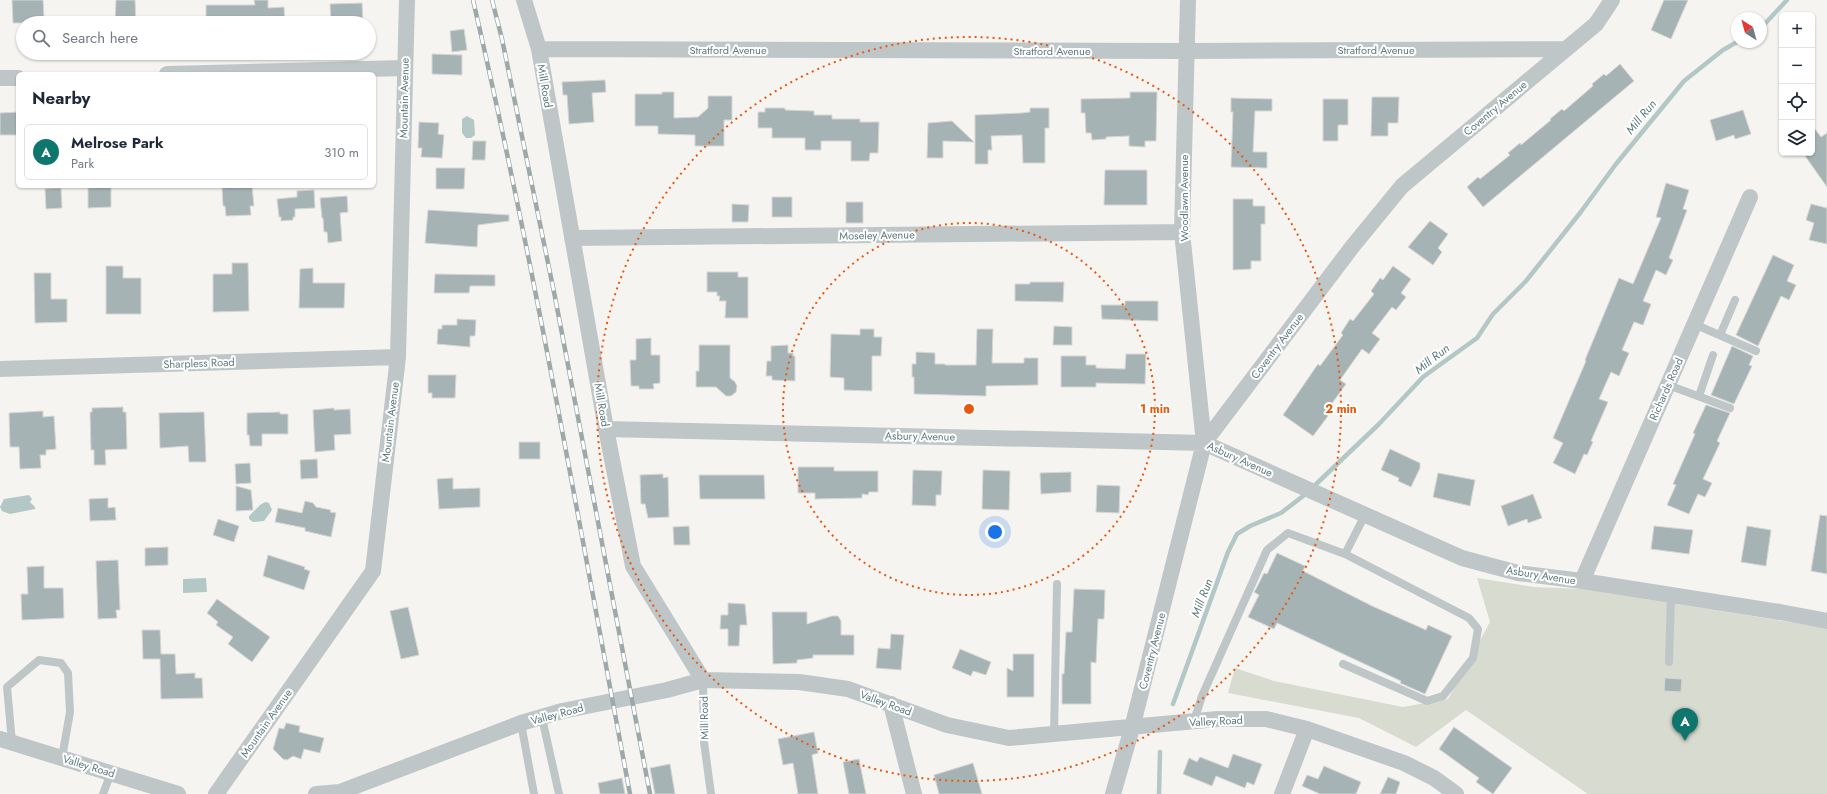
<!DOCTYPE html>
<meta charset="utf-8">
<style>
body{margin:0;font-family:Jost,sans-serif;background:#f6f6f7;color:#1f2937}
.controls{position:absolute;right:12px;top:12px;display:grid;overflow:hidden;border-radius:6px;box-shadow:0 1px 3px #0004}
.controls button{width:36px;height:36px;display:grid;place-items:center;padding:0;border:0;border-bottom:1px solid #e0e1e3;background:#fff;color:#1f2937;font:20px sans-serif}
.compass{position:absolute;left:1731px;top:12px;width:36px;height:36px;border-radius:50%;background:#fff;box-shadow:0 1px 3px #0004;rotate:324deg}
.you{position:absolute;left:995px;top:532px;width:14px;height:14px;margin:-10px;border:3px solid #fff;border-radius:50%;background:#1a73e8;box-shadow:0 0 0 6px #1a73e833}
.badge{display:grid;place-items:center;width:26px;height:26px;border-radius:50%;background:#0f766e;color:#fff;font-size:13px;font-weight:700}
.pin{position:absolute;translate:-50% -33px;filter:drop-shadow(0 1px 2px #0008)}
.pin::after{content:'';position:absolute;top:21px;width:14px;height:12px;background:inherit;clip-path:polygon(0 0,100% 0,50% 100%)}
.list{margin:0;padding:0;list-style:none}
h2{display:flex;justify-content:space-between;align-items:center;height:52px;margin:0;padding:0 16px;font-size:17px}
h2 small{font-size:13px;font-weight:400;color:#747a83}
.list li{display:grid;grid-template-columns:26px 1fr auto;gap:12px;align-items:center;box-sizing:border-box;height:56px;margin:0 8px 8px;padding:0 8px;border:1px solid #e0e1e3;border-radius:6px}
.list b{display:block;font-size:15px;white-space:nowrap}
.list p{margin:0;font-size:13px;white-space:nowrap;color:#747a83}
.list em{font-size:13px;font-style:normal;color:#747a83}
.icon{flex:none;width:22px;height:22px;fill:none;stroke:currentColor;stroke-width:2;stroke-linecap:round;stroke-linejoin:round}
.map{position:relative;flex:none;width:1827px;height:794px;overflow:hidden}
.search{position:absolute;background:#fff;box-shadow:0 1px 3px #0004;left:16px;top:16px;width:360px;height:44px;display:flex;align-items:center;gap:10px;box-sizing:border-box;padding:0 14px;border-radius:22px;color:#747a83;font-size:15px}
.panel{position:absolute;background:#fff;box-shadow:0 1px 3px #0004;left:16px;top:72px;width:360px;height:116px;border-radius:6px}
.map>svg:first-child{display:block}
</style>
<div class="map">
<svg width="1827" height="794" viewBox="0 0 1827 794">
<rect width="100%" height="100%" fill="#f5f4f1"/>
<path fill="#d7dbd0" d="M1477 578 1534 587 1582 589 1827 628V794H1588L1466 710 1416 747 1359 718 1228 693 1235 668 1274 681 1403 707 1448 699 1490 622Z"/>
<path fill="#b3c7c7" d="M467 116 474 120 475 135 471 138H466L462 133V119Z
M29 495 32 499 30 502 35 507V509L10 514 2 511 0 507 4 499Z
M265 502 269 503 272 510 264 521 253 522 249 519V516L260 505Z
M206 578 207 592 183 593V579Z"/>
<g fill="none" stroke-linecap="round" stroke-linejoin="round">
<path stroke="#b3c7c7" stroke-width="4.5" d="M1761 28 1787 0
M1312 488 1379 424 1423 377 1477 338 1493 314 1526 281 1580 213 1616 164 1684 81 1723 50 1737 42
M1173 704 1228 552 1237 534 1250 526 1281 513 1307 493
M1159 794 1160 752"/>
</g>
<path fill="#a6b3b5" stroke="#d7d6d4" d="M12 0H43L44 17H39V23H13Z
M116 0H135L136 23H115Z
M254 0H268V8L284 7 285 23H206V5H255Z
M1664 0H1688L1671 39 1651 30Z
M362 3 363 23H331L330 4Z
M464 29 467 50 452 52 450 31Z
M432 54 462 55V75L432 74Z
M1620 64 1634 81 1483 207 1467 187 1478 177 1480 179 1510 155 1508 153 1520 143 1521 145 1551 120 1550 119 1562 109 1564 111 1593 86 1592 84 1604 74 1606 76Z
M605 80 606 92 592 93 594 122 569 124 567 95H563L562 82Z
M662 92H674V118L698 117 708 108V96H732V120H724V146H695V135L658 134V126H635V94H662Z
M1130 92H1157L1156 141H1145V147L1129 146V136L1106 137V139L1092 140 1091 133H1086L1085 113H1081V99L1130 98Z
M1372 97H1399L1398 123H1388V136H1371Z
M1231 98 1272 99V111H1255L1253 152H1267V168L1231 167 1233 112H1231Z
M1323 99H1348V125H1338V141H1323Z
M765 108H785V110L814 111V115H832V119H860V122H879L878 153H870L869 161H851V141H821V150H805V138H772V128H758V112H765Z
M1030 108H1049V128H1045V163H1023L1022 135 991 136 992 150H988V164H975V115L1022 113 1030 112Z
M1743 110 1751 134 1735 139 1734 135 1716 141 1710 120Z
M18 112V135H0V113Z
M952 121 974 142 943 141V158H927L928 123Z
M419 122 439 123 438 134 444 135 442 158 421 157 422 148H418Z
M1812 125 1821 137 1827 133V187L1803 153H1812Z
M473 141H486L485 160H472Z
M436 168H465L464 189H436Z
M1105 170H1147V205H1104Z
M1666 183 1689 190 1683 209 1687 210 1669 258 1673 260 1666 275 1656 270 1643 301 1651 304 1643 325 1634 322 1622 350 1629 353 1619 376 1611 372 1599 399 1608 402 1591 441 1593 442 1587 455 1584 454 1575 474 1553 463 1563 443 1553 438 1586 361 1585 360 1619 278 1633 284 1661 218 1656 217Z
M252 186 254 206H250L251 215 226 216 225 206H223L222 188Z
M111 187V207L88 208V188Z
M61 188 62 208 46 209 45 189Z
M314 190 315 208 295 209V217H293V220L281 221V217H279L277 199 297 197V191Z
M347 196 348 212 340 213 342 241 328 243 327 232H324L323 218H322L320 198Z
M772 197H792V217H772Z
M1233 199H1253V206H1265V224H1261V261H1251V269L1233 270Z
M846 202H863V223H846Z
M732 204 749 205 748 222H732Z
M1811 204 1827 208V244L1809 240 1814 223 1806 220Z
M428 210 509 215V221L478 225 477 247 425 243Z
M1430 221 1448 234 1438 248 1442 252 1433 265 1408 247Z
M1773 255 1794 265 1787 281 1796 285 1789 300 1781 296 1758 346 1736 335Z
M232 263H248L249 311 213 312V274H232Z
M106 266H123V278H141V314H106Z
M1393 266 1411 279 1401 293 1406 297 1396 310 1392 307 1372 333 1380 339 1369 354 1362 349 1340 380 1346 384 1325 413 1328 416 1313 436 1283 415 1318 364 1320 366 1343 335 1341 333 1350 319 1353 321 1374 294 1371 291 1380 278 1383 280Z
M313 268V283H345L344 308H299L300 269Z
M707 272H738V277H748V318H725L726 301H719L720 296H717V292H707Z
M34 273H51V299H67V322L35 323Z
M435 274 495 275V286H470L469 293H434Z
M1030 282H1064L1063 302 1015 301V284H1030Z
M1125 301H1158V321L1102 319 1101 305H1125Z
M457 319 476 320 475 336H470V347L437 344 438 329H442V325H457Z
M1054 326 1072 327V345H1053Z
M860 329H874V337H882L881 356H872V391L844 390V378L830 377 831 334 860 335Z
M977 329H993L992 363H1024V358H1038V385L986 386V396L914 394V377H912V364H916V352L935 353V364H945V365H976Z
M651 338V355H660V383L653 384 654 389H639V386H631L630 360H636V339Z
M699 345H730V378L735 382 737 386 736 392 731 396H726L716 387H696V371H699Z
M788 345V353H793V356H795V381L772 380V376H766L767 361H771V346Z
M1732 346 1753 356 1749 365 1752 366 1734 404 1711 395Z
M1126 354H1146L1145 384 1096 383V387H1061V356H1086V365H1096V368L1125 369Z
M428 375H456L455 398H432V393H428Z
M1706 405 1730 413 1717 441 1720 443 1703 479 1712 483 1705 497 1698 494 1689 514 1667 505 1676 485 1673 484 1695 434 1693 433Z
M123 407V412H126L127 449 105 450 106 465H94V450H91L90 412H92V408Z
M334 408V410L350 409 351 434 334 435 335 450 315 452 313 410Z
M43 411V417L54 416 56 449 46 450V455H40L41 468 20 469 19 447H10L9 413Z
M204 412 206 462H189L188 446 160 448 159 413Z
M280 412V414H288V434H262V446H250L249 435H247V413Z
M519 442H540V459H519Z
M1390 449 1420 463V468L1411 487 1398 481 1399 478 1381 470Z
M317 459 318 478 301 479 300 460Z
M250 463 251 483 236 484 235 464Z
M798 467H834V471H878V492H869L868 495 862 494V498L815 499V493H798Z
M913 470 942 471 941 495H936V506L912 505Z
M983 470 1010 471 1009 510 982 509Z
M1071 472V492L1041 494 1040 473Z
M1438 473 1475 480 1470 506 1433 497Z
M663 474V478L668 477 669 517 648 518 645 504H641L640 475Z
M699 475H764L765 499H700Z
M453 478V489L480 488V507L439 509 437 479Z
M1097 485 1120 486 1119 513 1096 512Z
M236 486 251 490 253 510 236 511Z
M1533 494 1542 518 1528 523 1527 519 1508 526 1501 506Z
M108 498V508L115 507 116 520 90 521 89 499Z
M305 501 313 503 316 507 331 510 330 512 336 513 331 537 305 531V528L275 522 278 508 302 513Z
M1820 515 1827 516V574L1811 571Z
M218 519 239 526 234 542 213 535Z
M689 526 690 545H674L673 527Z
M1654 526 1693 530 1689 554 1651 549Z
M1747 526 1771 530 1766 566 1741 562Z
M168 547V565L145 566V548Z
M1277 553 1305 566 1303 571 1372 606 1426 630 1428 625 1452 636 1425 694 1400 683 1401 681 1277 623 1274 629 1248 617 1259 595 1254 592 1256 589 1264 573 1267 574Z
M268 555 305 567 304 569 310 571 304 590 263 576Z
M118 560 120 610H116L117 618 98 619 96 561Z
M44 566V588H63L64 618 22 620 21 594H28L27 567Z
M1074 589 1105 590 1104 619H1098L1096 663 1091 662V704H1062V674H1064L1066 632H1072Z
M217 599 270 637 252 662 228 644 233 637 216 625 218 622 207 613Z
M728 603 745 604 747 625H740L739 646H728V629H720L721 615H728Z
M408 607 419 655 401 659 390 611Z
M772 612H807V624L832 616H838L841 621V635H854V655H813V658L797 660V663L773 664Z
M142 630H160L161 654H175L176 674 195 673V678H202L203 698 161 699 160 659H143Z
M891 634 904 635 901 670 876 668 878 648 890 649Z
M960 649 991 662 986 675 973 671 971 676 952 668Z
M1013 654H1034V697H1007V668L1013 671Z
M1665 678 1682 679 1681 692 1664 691Z
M286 723 300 726 299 732 324 738 320 753 304 749 301 759 293 756 287 760 283 759 273 749 279 728 284 729Z
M1454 727 1512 768 1493 794 1476 782 1479 778 1439 749Z
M814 732 818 753 812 755 818 794H798L793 763 783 765 778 739Z
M1233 754 1262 764 1254 785 1247 782 1245 788 1216 776 1212 786 1183 774 1189 758 1197 762 1200 757 1228 768Z
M859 759 866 794H849L843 762Z
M973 763 982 794H939L934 775Z
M670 764 675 794H655L650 768Z
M1324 766 1361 782 1356 794H1320L1302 786 1307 775 1318 779Z
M1388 777 1400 782 1396 794H1380Z
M622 778 625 794H600L598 783Z"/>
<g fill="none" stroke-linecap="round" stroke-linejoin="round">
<path stroke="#bfc6c8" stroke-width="8" d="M1694 324 1756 351
M1720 335 1735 300
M1668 385 1730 408
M1699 396 1713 355
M1345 554 1365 515
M1669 662 1671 595
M703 680 704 742 711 794
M542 718 559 794
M1194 721 1202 696 1267 550 1288 533 1345 554 1469 618 1478 629 1473 658 1443 696 1427 701 1343 664
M521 723 534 794
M1054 734 1057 584
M12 742 7 687 39 660 61 663 68 673 70 712 62 758
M103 794 111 773"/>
<path stroke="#bfc6c8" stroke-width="16" d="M524 0 539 49 606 429 633 566 703 680
M1188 0 1182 232 1204 443
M539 49 1187 51 1565 49
M167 74 405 68
M0 78H18
M572 238 1182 232
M0 369 398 357
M606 429 1204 443 1462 558 1518 573 1582 581 1780 612 1827 621
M1582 581 1750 197
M891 704 914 794
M0 739 178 794
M216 794 373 571 398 357 407 0
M316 794 340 792 521 723 562 711 667 690 703 680 799 682 848 689 947 725 1009 738 1218 719H1266L1307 729 1404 763 1434 778 1456 794
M1113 794 1132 728 1204 443 1352 247 1402 186 1596 24 1612 0
M1282 794 1307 729"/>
<defs>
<path id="rail" d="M473 0C534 263 580 529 630 794
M492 0 502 39 555 297 650 794"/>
</defs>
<use href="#rail" stroke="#9ca8aa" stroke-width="4.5"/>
<use href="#rail" stroke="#fff" stroke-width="3" stroke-dasharray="9" stroke-linecap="butt"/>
</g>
<g fill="none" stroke="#e8590c" stroke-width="2" stroke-dasharray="2 4">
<circle cx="969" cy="409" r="186"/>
<circle cx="969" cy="409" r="372"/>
</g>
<g text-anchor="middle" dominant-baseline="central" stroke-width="4" stroke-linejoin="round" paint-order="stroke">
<g font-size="11" fill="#5e797e" stroke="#fff">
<text x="728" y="50">Stratford Avenue</text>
<text x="1376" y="50">Stratford Avenue</text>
<text x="1052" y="51">Stratford Avenue</text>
<text transform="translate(545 86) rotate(80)">Mill Road</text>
<text transform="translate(404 98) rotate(-89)">Mountain Avenue</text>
<text transform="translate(1495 108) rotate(-40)">Coventry Avenue</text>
<text transform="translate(1184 198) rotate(-90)">Woodlawn Avenue</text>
<text transform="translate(877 235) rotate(-1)">Moseley Avenue</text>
<text transform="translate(1277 346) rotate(-53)">Coventry Avenue</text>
<text transform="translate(199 363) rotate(-2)">Sharpless Road</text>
<text transform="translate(1666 389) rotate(-66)">Richards Road</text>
<text transform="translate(602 405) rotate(80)">Mill Road</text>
<text transform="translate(390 422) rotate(-83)">Mountain Avenue</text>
<text transform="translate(920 436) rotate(1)">Asbury Avenue</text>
<text transform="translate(1240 459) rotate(24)">Asbury Avenue</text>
<text transform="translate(1541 575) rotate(9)">Asbury Avenue</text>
<text transform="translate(1152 651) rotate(-76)">Coventry Avenue</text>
<text transform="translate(886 703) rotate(20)">Valley Road</text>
<text transform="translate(557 714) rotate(-15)">Valley Road</text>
<text transform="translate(704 718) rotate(-91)">Mill Road</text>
<text transform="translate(1216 721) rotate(-3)">Valley Road</text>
<text transform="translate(266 723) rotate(-55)">Mountain Avenue</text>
<text transform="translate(89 766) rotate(17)">Valley Road</text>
</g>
<g font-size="12" font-style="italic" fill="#597a7a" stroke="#fff">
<text transform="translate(1641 117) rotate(-50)">Mill Run</text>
<text transform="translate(1432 359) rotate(-38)">Mill Run</text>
<text transform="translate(1202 598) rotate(-69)">Mill Run</text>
</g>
</g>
<circle cx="969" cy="409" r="6" fill="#e8590c" stroke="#fff" stroke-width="2"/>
<g font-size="12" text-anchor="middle" font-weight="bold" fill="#e8590c" stroke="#fff" stroke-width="4" stroke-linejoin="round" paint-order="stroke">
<text x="1155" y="413">1 min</text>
<text x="1341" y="413">2 min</text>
</g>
</svg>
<div class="controls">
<button>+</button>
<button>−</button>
<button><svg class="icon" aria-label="locate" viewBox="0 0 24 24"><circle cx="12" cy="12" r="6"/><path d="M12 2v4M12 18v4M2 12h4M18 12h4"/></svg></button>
<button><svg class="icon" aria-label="layers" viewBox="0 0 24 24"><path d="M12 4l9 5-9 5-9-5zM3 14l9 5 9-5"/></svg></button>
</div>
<svg class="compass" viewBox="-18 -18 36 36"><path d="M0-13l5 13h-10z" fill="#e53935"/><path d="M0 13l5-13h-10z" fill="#747a83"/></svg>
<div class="you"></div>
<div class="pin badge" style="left:1685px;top:741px">A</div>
<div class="search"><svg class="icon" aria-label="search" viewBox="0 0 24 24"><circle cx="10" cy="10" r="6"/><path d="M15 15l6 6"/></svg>Search here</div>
<section class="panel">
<h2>Nearby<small></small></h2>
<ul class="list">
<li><span class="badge">A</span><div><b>Melrose Park</b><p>Park</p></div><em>310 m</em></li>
</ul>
</section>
</div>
